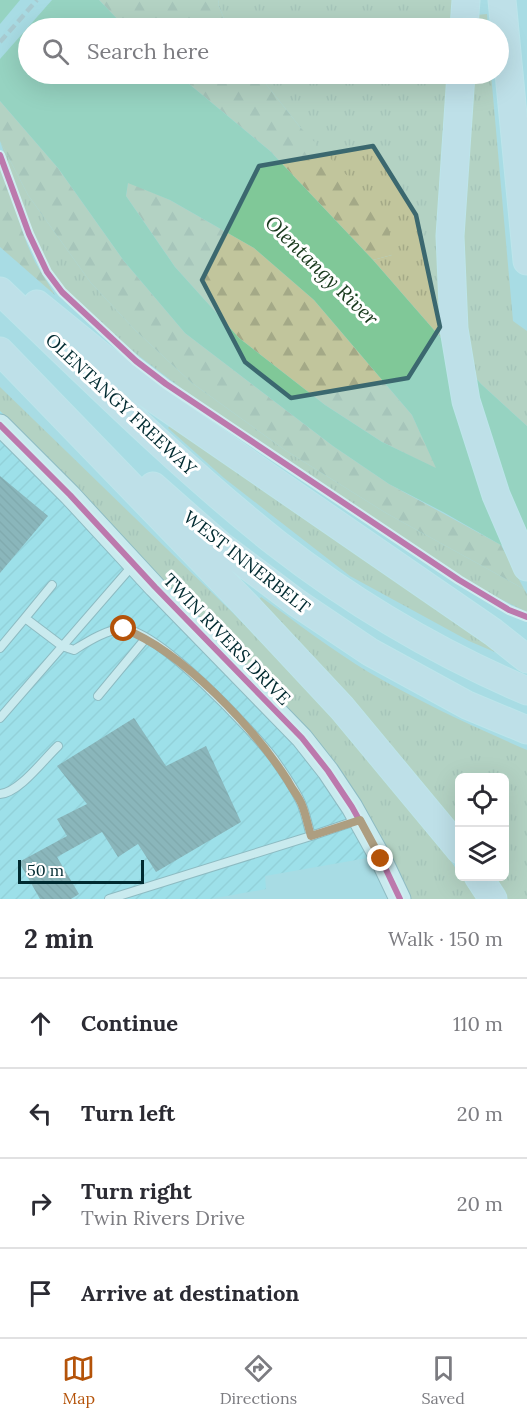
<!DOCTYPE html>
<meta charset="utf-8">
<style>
body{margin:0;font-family:Lora,serif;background:#f7f7f7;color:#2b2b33}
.controls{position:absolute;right:18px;bottom:18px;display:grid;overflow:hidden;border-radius:9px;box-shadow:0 6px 24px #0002}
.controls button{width:54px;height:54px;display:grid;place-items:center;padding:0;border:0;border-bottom:2px solid #e1e1e2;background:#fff;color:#2b2b33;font:30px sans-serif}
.scale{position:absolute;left:18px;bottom:15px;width:126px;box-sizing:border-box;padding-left:6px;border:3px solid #002a30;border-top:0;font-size:16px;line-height:21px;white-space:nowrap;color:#002a30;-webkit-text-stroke:4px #fff;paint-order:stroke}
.stop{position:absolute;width:18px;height:18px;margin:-14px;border:4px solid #b45309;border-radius:50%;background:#fff}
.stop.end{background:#b45309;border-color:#fff;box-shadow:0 2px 6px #0008}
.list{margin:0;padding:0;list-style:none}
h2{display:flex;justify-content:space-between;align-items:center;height:78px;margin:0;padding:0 24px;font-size:26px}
h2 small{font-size:20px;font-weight:400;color:#7c7c81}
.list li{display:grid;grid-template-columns:39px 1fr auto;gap:18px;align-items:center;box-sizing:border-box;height:90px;padding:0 24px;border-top:2px solid #e1e1e2}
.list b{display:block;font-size:22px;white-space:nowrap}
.list p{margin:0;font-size:20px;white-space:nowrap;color:#7c7c81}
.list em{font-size:20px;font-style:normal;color:#7c7c81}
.icon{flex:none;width:33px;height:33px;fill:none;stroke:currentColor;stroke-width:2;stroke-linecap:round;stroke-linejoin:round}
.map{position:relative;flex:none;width:527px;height:899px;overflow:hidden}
.search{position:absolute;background:#fff;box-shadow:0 6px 24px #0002;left:18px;right:18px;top:18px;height:66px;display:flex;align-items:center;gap:15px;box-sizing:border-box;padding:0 21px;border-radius:33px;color:#7c7c81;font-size:22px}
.sheet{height:438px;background:#fff}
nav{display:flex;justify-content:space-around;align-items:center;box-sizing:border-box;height:84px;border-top:2px solid #e1e1e2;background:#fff;font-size:16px;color:#7c7c81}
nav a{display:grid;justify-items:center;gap:3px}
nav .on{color:#b45309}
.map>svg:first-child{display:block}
</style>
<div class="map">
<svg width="527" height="899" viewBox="0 0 527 899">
<defs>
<pattern id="industrial-furrows" width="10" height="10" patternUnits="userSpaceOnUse" patternTransform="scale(1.5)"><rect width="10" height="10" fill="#90e4ef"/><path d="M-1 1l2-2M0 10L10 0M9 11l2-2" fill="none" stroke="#7ac4cd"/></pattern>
<pattern id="grass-tufts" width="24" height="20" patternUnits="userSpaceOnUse" patternTransform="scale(1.5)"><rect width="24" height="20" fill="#c1c59c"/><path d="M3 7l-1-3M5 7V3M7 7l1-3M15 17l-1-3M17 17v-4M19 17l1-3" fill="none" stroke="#a4a987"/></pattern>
<pattern id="forest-firs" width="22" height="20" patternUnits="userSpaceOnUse" patternTransform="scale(1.5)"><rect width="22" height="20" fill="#c1c59c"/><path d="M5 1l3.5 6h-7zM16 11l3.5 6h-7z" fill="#a4a987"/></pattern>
<pattern id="building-back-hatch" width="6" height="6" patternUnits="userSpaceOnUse" patternTransform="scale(1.5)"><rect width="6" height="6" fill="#668789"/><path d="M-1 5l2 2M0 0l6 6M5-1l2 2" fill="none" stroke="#526f70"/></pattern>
</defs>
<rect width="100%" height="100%" fill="#a8dce4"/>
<path fill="url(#industrial-furrows)" d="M0 411 273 691 317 741 346 779 390 854 265 876 266 889 210 899H0Z"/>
<path fill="url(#grass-tufts)" d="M219 0H453L451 28H228L218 4Z
M487 14 488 28H475L476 15Z
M258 74H448L442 142 438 252 463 208 471 74H491L513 321 527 331V426L481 384 373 260 392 255 300 127Z
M0 141 28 195 91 283 136 331 192 383 285 450 386 513 524 589 527 594V612L480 589 312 478 181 388 135 353 95 319 61 285 46 264 29 224Z
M0 387 233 613 353 737 429 830 459 873 460 876 462 877 478 899H411C375 819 334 756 273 692 246 663 216 637 189 608 127 542 67 472 0 411Z
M172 423 516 661 469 641 350 576 224 478 168 428Z
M261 597C297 623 332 650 370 673 420 702 474 727 527 750V899H504L489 877 504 876V778H460L459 833 387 741 256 603Z"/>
<path fill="url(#forest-firs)" d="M99 0H219L218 4 228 28H126Z
M177 74H258L300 127 388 218 392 255 373 260 270 151Z
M0 101 58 168 124 261 185 333 333 446 389 484 501 545 524 589 386 513 285 450 192 383 136 331 91 283 28 195 0 141Z
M0 164 27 244 35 262 55 295 0 247Z
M128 182 170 200 254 248 314 300 412 415 437 469 382 442 325 405 239 338 175 267 126 196Z"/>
<path fill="#80c898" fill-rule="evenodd" d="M0 0H99L126 28H28V74H177L270 151 373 260 481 384 527 426V560L443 512 389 484 333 446 185 333 124 261 58 168 0 101ZM128 183 170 200 254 248 314 300 412 415 436 468 382 442 325 405 239 338 175 267 126 196Z"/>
<path fill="#a8dce4" d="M20 0H52L0 59V24Z"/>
<path fill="url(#building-back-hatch)" d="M0 476 48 516 0 573Z
M134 718 166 766 206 746 241 822 156 872 138 844 118 857 102 832 57 857 79 894 71 899H40L19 862 67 836 57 819 87 804 57 766Z"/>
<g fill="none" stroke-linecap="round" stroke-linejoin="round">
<defs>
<path id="service" d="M52 585 25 618 62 646 74 650C87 642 107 629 123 629 157 629 253 731 274 759 283 772 296 790 302 805 306 815 308 826 311 836L358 820
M0 648 25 618
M98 696 146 638
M0 718 133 565
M0 794C19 793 44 759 58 746
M109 899 311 836"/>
<path id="secondary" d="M0 425 70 495 155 587 302 738 328 771 352 807 381 859 400 899"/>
<path id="motorway" d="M502 0 527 261
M464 28 466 0
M461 74 450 236 454 329 466 401 496 495 527 567
M0 291C90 377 179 466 276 543 353 603 438 653 527 691
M37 304 149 395 493 632 527 659
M0 351 242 601 342 708 460 850
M153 486 220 545 297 603 370 652 467 705 527 730
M478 876 493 899"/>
</defs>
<use href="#service" stroke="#6e949a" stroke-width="10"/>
<use href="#secondary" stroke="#6e949a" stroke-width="23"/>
<use href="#motorway" stroke="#d8eff3" stroke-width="29"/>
<use href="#service" stroke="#f2fafb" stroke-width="8"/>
<use href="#secondary" stroke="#f2fafb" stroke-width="21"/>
<use href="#motorway" stroke="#d9e4ed" stroke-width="27"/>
<path stroke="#a9b7ba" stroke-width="4.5" stroke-dasharray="9 4.5" stroke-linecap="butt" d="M0 42 37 0"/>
<defs>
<path id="cycleway" d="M0 155 29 234 47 272 62 292 136 361 166 384 459 580 509 610 527 617
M0 425 70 495 155 587 302 738 328 771 352 807 381 859 400 899"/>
</defs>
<use href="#cycleway" stroke="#fff" stroke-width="10"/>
<use href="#cycleway" stroke="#d6006c" stroke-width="6"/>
</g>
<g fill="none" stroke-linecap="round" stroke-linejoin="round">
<path stroke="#b45309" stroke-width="8" d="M124 629C182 651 255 729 288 781 292 789 299 797 302 805 306 815 308 826 311 836L360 820 381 859"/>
</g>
<path d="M0 0H527V899H0ZM373 146 416 215 440 327 408 378 291 398 245 362 202 280 259 166Z" fill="#a8dce4" fill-opacity=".55" fill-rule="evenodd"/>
<path fill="none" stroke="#3b686f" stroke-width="4.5" stroke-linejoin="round" d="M373 146 416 215 440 327 408 378 291 398 245 362 202 280 259 166Z"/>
<g text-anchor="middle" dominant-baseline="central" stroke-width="6" stroke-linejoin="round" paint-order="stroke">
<g font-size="18" fill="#002a30" stroke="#fff">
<text transform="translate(121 404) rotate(43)">OLENTANGY FREEWAY</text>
<text transform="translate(247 562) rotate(38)">WEST INNERBELT</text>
<text transform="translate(227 639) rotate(46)">TWIN RIVERS DRIVE</text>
</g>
<g font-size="20" font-style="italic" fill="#17381b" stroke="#fff">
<text transform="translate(322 270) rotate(44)">Olentangy River</text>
</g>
</g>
</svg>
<div class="controls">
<button><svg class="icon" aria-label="locate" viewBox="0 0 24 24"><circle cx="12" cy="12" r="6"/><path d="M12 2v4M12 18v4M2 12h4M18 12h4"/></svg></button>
<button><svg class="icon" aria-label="layers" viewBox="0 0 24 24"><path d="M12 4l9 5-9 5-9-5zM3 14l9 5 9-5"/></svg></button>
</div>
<div class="scale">50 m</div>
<div class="stop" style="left:124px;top:629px"></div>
<div class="stop end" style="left:381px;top:859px"></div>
<div class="search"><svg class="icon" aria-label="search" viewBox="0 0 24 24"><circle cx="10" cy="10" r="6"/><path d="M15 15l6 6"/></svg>Search here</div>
</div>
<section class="sheet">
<h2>2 min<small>Walk · 150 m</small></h2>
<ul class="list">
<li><svg class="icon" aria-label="ahead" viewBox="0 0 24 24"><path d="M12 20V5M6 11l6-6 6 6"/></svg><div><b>Continue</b></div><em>110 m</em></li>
<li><svg class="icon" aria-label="left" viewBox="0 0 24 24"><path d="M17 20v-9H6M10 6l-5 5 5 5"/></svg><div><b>Turn left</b></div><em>20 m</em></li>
<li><svg class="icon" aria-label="right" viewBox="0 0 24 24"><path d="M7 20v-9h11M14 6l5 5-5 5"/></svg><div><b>Turn right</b><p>Twin Rivers Drive</p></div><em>20 m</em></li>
<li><svg class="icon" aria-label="arrive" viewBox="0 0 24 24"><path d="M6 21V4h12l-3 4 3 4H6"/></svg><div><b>Arrive at destination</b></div></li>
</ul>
</section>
<nav>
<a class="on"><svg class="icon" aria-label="map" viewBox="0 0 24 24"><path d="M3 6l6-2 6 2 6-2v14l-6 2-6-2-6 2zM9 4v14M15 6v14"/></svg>Map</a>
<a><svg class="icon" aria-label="directions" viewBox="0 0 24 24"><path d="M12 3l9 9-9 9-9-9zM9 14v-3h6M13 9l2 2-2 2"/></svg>Directions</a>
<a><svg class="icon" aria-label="saved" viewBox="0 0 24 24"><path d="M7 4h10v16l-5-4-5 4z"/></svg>Saved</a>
</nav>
